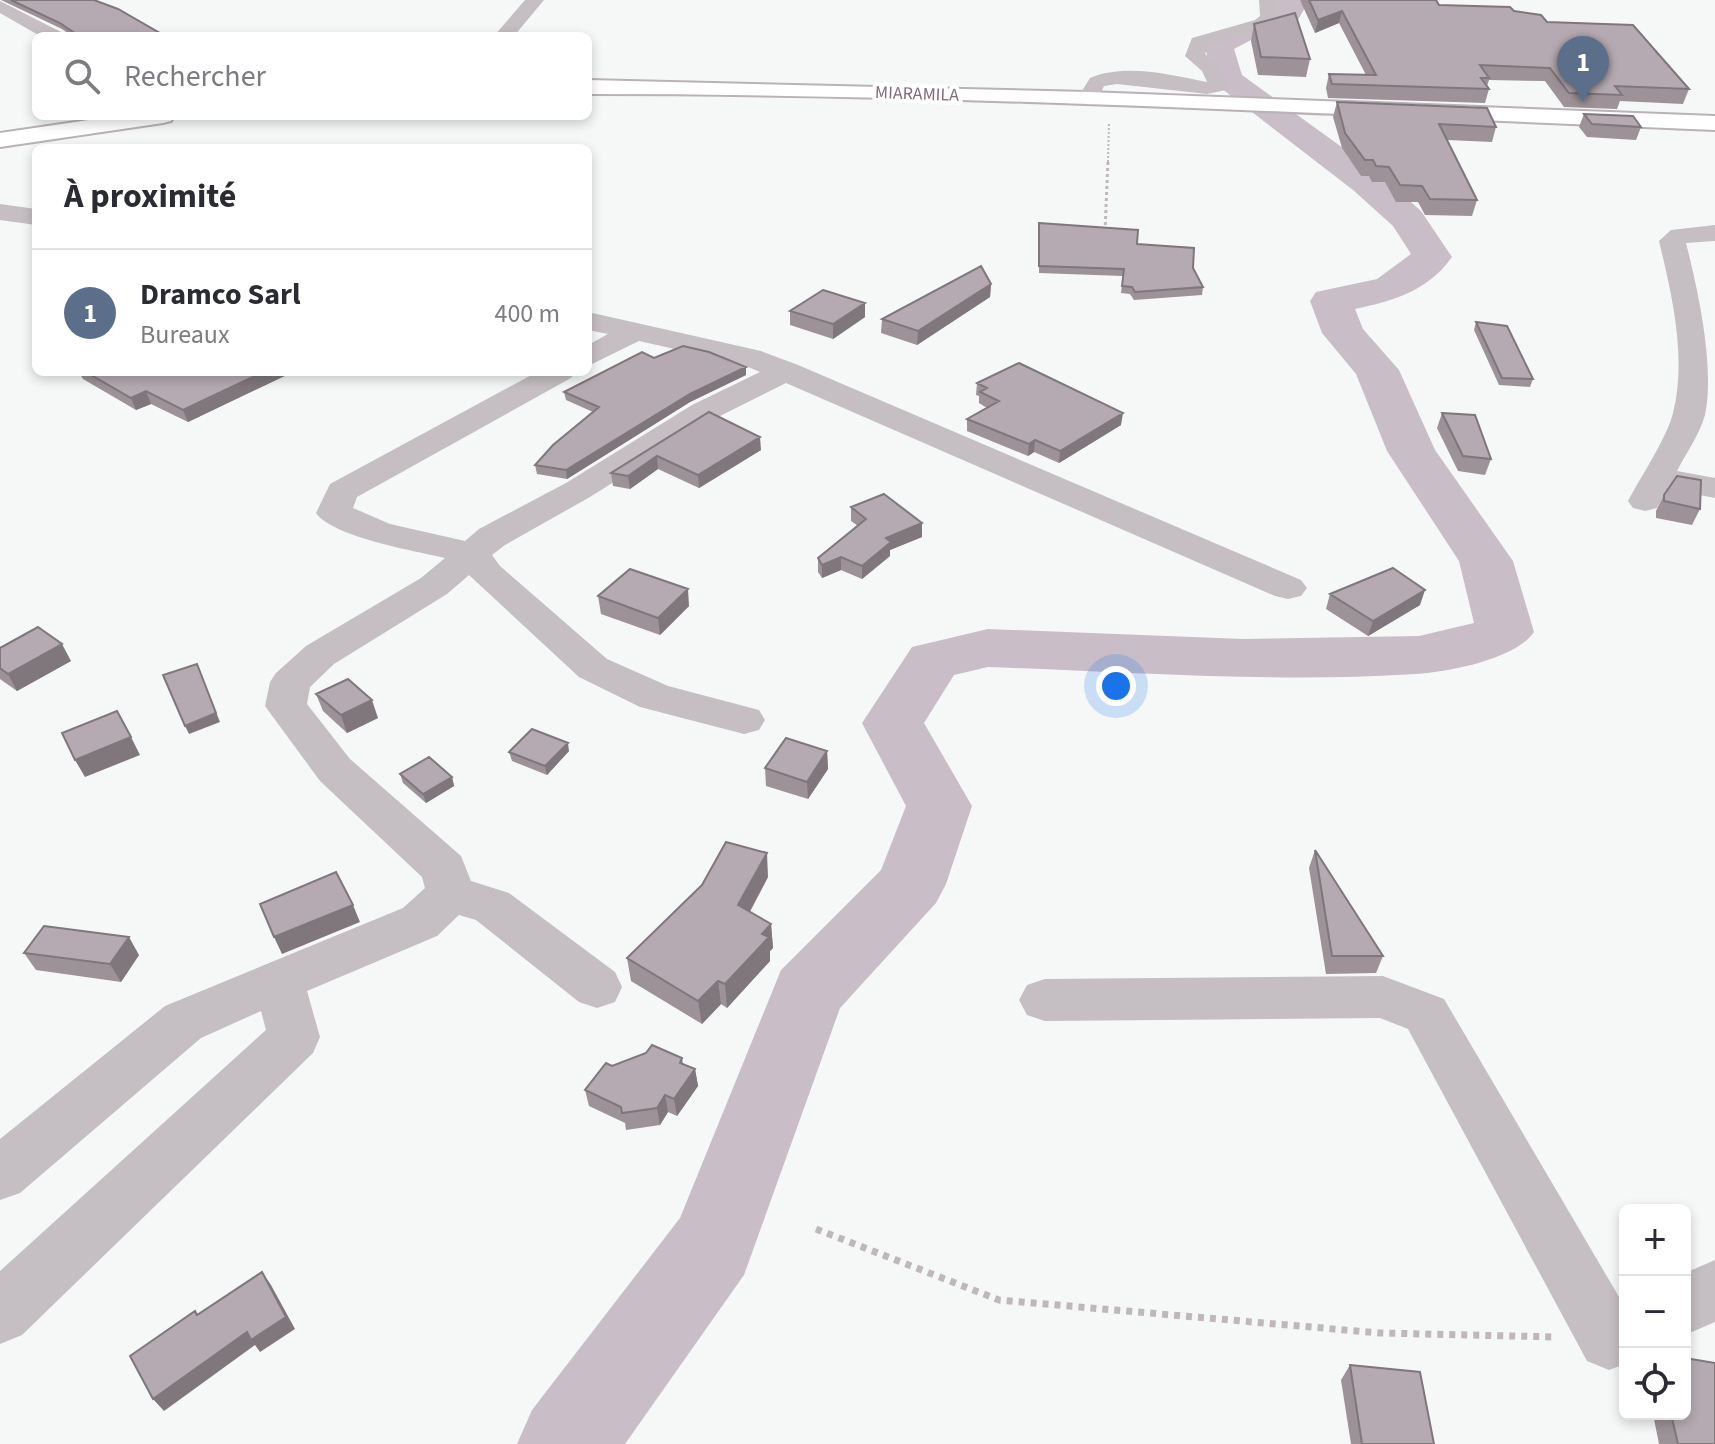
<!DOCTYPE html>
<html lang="fr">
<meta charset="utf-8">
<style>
body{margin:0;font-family:"Source Sans 3",sans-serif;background:#f2f2f3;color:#2b2b33}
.controls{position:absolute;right:24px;bottom:24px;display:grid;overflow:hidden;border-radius:12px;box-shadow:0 4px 12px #0003}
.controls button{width:72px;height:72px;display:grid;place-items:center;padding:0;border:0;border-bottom:2px solid #e1e1e2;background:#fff;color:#2b2b33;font:40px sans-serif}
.you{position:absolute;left:1116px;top:686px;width:28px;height:28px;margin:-20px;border:6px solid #fff;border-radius:50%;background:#1a73e8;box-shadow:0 0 0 12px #1a73e833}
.badge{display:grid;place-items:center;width:52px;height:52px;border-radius:50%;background:#b45309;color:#fff;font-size:26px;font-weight:700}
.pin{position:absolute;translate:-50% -66px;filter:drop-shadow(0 2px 4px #0008)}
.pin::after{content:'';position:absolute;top:42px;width:28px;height:24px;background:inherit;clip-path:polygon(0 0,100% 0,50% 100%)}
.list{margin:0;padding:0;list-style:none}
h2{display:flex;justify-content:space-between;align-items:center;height:104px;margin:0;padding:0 32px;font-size:34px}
h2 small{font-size:26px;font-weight:400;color:#7c7c81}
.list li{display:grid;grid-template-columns:52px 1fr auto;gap:24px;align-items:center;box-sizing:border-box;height:128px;padding:0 32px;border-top:2px solid #e1e1e2}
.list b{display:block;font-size:30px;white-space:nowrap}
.list p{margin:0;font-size:26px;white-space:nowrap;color:#7c7c81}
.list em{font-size:26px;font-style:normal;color:#7c7c81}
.icon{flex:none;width:44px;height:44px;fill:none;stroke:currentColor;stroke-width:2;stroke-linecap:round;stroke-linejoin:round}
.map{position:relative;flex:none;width:1715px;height:1444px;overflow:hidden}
.search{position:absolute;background:#fff;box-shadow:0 4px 12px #0003;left:32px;top:32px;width:560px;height:88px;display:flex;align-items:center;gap:20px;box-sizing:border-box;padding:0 28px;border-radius:12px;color:#7c7c81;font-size:30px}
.panel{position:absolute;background:#fff;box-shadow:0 4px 12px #0003;left:32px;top:144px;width:560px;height:232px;border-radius:12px}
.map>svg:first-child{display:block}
</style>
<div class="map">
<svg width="1715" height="1444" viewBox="0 0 1715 1444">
<rect width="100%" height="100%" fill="#f6f8f8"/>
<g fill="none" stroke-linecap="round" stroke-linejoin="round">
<path fill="#c9bec7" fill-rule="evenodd" d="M1274 0H1300L1305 8 1291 31 1253 39 1234 49 1242 75 1379 174 1421 211 1452 257C1428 291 1393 301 1355 309L1363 329 1399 370 1435 450 1513 561 1534 632C1516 659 1448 672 1416 674 1274 683 1130 672 988 667L954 675 924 723 972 806 946 884 936 903 840 1008 744 1275 625 1444H517L532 1410 680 1218 781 970 881 870 906 806 862 723 912 647 988 629 1243 639 1419 636 1474 623 1459 561 1387 451 1356 374 1322 333 1310 301 1316 292 1377 279 1411 254 1393 226 1353 190 1217 85 1204 46C1217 27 1250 23 1271 19L1277 8Z"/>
<defs>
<path id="major" d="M588 80 1088 92 1715 116V130C1340 115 964 94 588 94Z
M116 116H174L171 121 163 123 0 147V133Z"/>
</defs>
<use href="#major" stroke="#b9b2b7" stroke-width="4"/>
<path stroke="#beb8bc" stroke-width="2" stroke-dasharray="2 2" stroke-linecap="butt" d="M1108 162 1109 122"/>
<path stroke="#beb8bc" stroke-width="3" stroke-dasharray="3 3" stroke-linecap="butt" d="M1105 231 1108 160"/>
<path stroke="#beb8bc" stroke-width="7" stroke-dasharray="6 6" stroke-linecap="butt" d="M816 1229 999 1300 1380 1333 1556 1337"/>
<path fill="#c5bec2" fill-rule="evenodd" d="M525 0H544L514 36H494Z
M1259 0H1277C1278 14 1279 19 1269 28L1208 46 1205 54 1218 64 1229 86 1226 90 1207 94 1117 84 1104 86 1096 104 1088 105 1077 99 1090 78C1125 63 1171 75 1207 82L1202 71 1185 56 1192 38 1255 20 1260 16Z
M0 1 61 32 64 36H40L0 13Z
M0 204 36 209V225L0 220Z
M1715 225V241L1686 243C1698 290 1715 367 1705 415 1700 434 1686 453 1677 471L1715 478V498L1668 489 1657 508 1645 511 1633 508 1628 501C1640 478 1667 438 1673 413 1687 358 1672 295 1659 241L1671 230Z
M588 312 761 351 798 365 1301 580 1307 588 1301 596 1288 599 1275 596 786 383 714 419 590 497 505 545 492 555 500 566 607 659 668 686 759 710 765 720 759 730 744 734 640 707 579 677 469 575 447 594 334 664 310 687 307 704 350 759 461 856 471 881 509 893 615 972 622 987 615 1002 597 1008 579 1002 476 920 459 915 437 936 307 991 320 1037 313 1053 22 1335 0 1344V1271L266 1030 261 1011 201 1038 20 1193 0 1200V1139L165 1006 403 908 425 888 422 877 320 781 265 706 270 682 276 673 306 646 421 578 445 558C415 551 333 537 316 513L330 484 537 372H575L571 378 357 497 353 508 390 524 465 541 479 529 566 483 692 405 760 372 741 364 639 341 588 366V345L608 334 588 330Z
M1383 976 1444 999 1622 1302 1625 1301V1364L1609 1370 1587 1361 1408 1029 1380 1018 1045 1021 1027 1015 1019 1000 1027 985 1045 979Z
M1715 1260V1322L1685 1335V1273Z"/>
<use href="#major" fill="#fff" fill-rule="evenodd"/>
</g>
<path fill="#9c9298" d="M1 0H94L165 36H72L62 29Z
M1300 0H1436L1439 5 1514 11 1547 22 1689 89 1683 104 1620 101 1617 109 1564 107 1545 81 1489 80 1487 86 1489 89 1485 103 1328 98 1326 88 1329 74 1366 75 1339 23 1315 33Z
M1254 24 1310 59 1306 77 1258 75 1251 41Z
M1337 102 1496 127 1492 142 1447 140 1477 200 1472 216 1425 215 1418 202H1396L1385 182H1372L1369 176H1361L1342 148 1333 117Z
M1584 114 1641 127 1636 140 1587 137 1579 127Z
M1039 223 1137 244 1193 268 1203 287 1202 295 1134 300 1130 294 1121 293 1123 276 1039 273Z
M991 284 990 297 917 345 881 333 882 319Z
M865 303V317L833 339 790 325V311Z
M1476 322 1533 379 1530 387 1499 385 1474 330Z
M654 358 746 375 690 402 567 479 537 474 535 465 593 412 566 400 564 392Z
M79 372H293L188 422 151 404 136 410 83 379Z
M977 383 1121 425 1059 463 1034 452 1028 456 967 431V419L987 408 979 403V396L976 395Z
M709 412 761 450 699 488 658 469 630 489 613 486 611 473Z
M1442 413 1491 459 1485 475 1458 471 1437 428Z
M1664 495 1700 509 1692 525 1656 518V511Z
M851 507 922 537 890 550V556L862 579 841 570 822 578 818 572V558L858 526 851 521Z
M1330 594 1420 605 1368 636 1326 609Z
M598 596 689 606 660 635 601 614Z
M0 648 71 661 17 691 0 679Z
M316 694 378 718 347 733 323 711Z
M569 751 547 775 512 761 509 752Z
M827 751 828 769 808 799 766 786 765 768Z
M400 774 452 777 454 786 426 803 403 783Z
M1315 850 1383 956 1376 973 1326 974 1309 868Z
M768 877 750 912 771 924 773 948 770 951V961L727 1008 721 1004 702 1024 631 981 627 958Z
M24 953 139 955 121 982 36 970Z
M682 1058 683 1064 695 1069 698 1086 677 1116 668 1112 660 1125 626 1130 625 1123 589 1106 585 1090 612 1066Z
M1350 1365 1434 1444H1351L1341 1380Z
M1653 1414H1685L1715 1444H1659Z"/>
<path fill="#7f777c" d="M1342 11 1339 23 1315 33 1318 20Z
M991 284 990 297 917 345 918 331Z
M865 303V317L833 339V324Z
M746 367V375L690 402 567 479 566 470 690 394Z
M263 372H293L188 422 183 410Z
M146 391 151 404 136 410 131 398Z
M1123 413 1121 425 1059 463 1060 451Z
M760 437 761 450 699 488 698 475Z
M1035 440 1034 452 1028 456 1029 444Z
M657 456 658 469 630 489 628 476Z
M922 523V537L890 550V556L862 579V566L886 538Z
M841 557V570L822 578V565Z
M688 589 689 606 660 635 658 618Z
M1425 590 1420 605 1368 636 1373 621Z
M62 644 71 661 17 691 8 674Z
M197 664 220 722 189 734 185 726Z
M372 700 378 718 347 733 341 715Z
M131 737 140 755 85 777 75 760Z
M568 743 569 751 547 775 545 766Z
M827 751 828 769 808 799 807 782Z
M452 777 454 786 426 803 423 794Z
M767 853 768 877 740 929 738 905Z
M353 905 360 922 282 954 274 937Z
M771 924 773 948 770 951V961L727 1008 725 984 762 934Z
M129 937 139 955 121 982 110 964Z
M718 981 721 1004 702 1024 698 1001Z
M695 1069 698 1086 677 1116 674 1099Z
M665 1095 668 1112 660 1125 657 1108Z
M262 1272 271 1285 295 1329 260 1352 255 1345 164 1411 153 1399Z"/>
<path fill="#b5aab1" stroke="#7f777c" stroke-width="2" d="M11 0H94L118 9 165 36H79L60 23Z
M1309 0H1436L1439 5 1510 7 1514 11 1541 15 1547 22 1633 25 1689 89 1615 86 1622 95 1569 93 1550 68 1480 65 1489 78H1481L1489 89 1332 84 1329 74 1376 75 1342 11 1318 20Z
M1295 13 1310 59 1261 57 1254 24Z
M1337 102 1487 108 1496 127 1439 124 1477 200 1430 199 1422 186 1400 185 1389 167 1376 166 1373 160H1365L1345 133Z
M1584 114 1633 116 1641 127 1592 124Z
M1039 223 1138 230 1137 244 1194 248 1193 268 1203 287 1135 292 1132 287 1122 286 1124 269 1039 266Z
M981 266 991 284 918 331 882 319Z
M823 290 865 303 833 324 790 311Z
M1476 322 1507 326 1533 379 1502 378Z
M683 346 709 352 746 367 690 394 566 470 535 465 553 445 599 407 564 392 642 352 654 358Z
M1019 363 1123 413 1060 451 1035 440 1029 444 967 419 999 401 980 392 987 388 977 383Z
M86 372H263L183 410 146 391 131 398Z
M709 412 760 437 698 475 657 456 628 476 611 473Z
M1442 413 1475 415 1491 459 1463 456Z
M1677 476 1701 480 1700 509 1664 501V495Z
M884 494 922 523 886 538 891 542 862 566 841 557 822 565 818 558 866 519 851 507Z
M1393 568 1425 590 1373 621 1330 594Z
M630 569 688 589 658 618 598 596Z
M38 627 62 644 8 674 0 668V648Z
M197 664 216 713 185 726 163 675Z
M348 679 372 700 341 715 316 694Z
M117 711 131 737 75 760 62 733Z
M532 729 568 743 545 766 509 752Z
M786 738 827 751 807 782 765 768Z
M429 757 452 777 423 794 400 774Z
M726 842 767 853 738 905 771 924 762 934 769 937 725 984 718 981 698 1001 627 958 702 885Z
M1315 850 1383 956H1332Z
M336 872 353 905 274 937 260 904Z
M44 926 129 937 110 964 24 953Z
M652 1045 682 1058 680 1063 695 1069 674 1099 665 1095 657 1108 622 1113 621 1107 585 1090 606 1063 612 1066 646 1053Z
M262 1272 286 1317 251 1340 247 1332 153 1399 130 1356 195 1311 197 1315Z
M1685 1358 1715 1363V1444H1678L1671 1414H1685Z
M1350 1365 1420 1372 1434 1444H1362Z"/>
<g text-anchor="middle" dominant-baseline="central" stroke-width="8" stroke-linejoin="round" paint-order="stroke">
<g font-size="18" fill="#836b7a" stroke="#fff">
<text transform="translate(917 94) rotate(2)">MIARAMILA</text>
</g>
</g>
</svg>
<div class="controls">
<button>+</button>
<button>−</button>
<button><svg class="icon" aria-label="locate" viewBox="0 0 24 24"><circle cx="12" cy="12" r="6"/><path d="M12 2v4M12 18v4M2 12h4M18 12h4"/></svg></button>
</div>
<div class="you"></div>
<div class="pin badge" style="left:1583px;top:102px;background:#5c6f8a">1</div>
<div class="search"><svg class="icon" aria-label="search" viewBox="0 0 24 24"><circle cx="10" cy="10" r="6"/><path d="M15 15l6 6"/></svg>Rechercher</div>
<section class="panel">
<h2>À proximité<small></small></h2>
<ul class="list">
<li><span class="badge" style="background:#5c6f8a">1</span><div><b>Dramco Sarl</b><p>Bureaux</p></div><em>400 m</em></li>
</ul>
</section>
</div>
